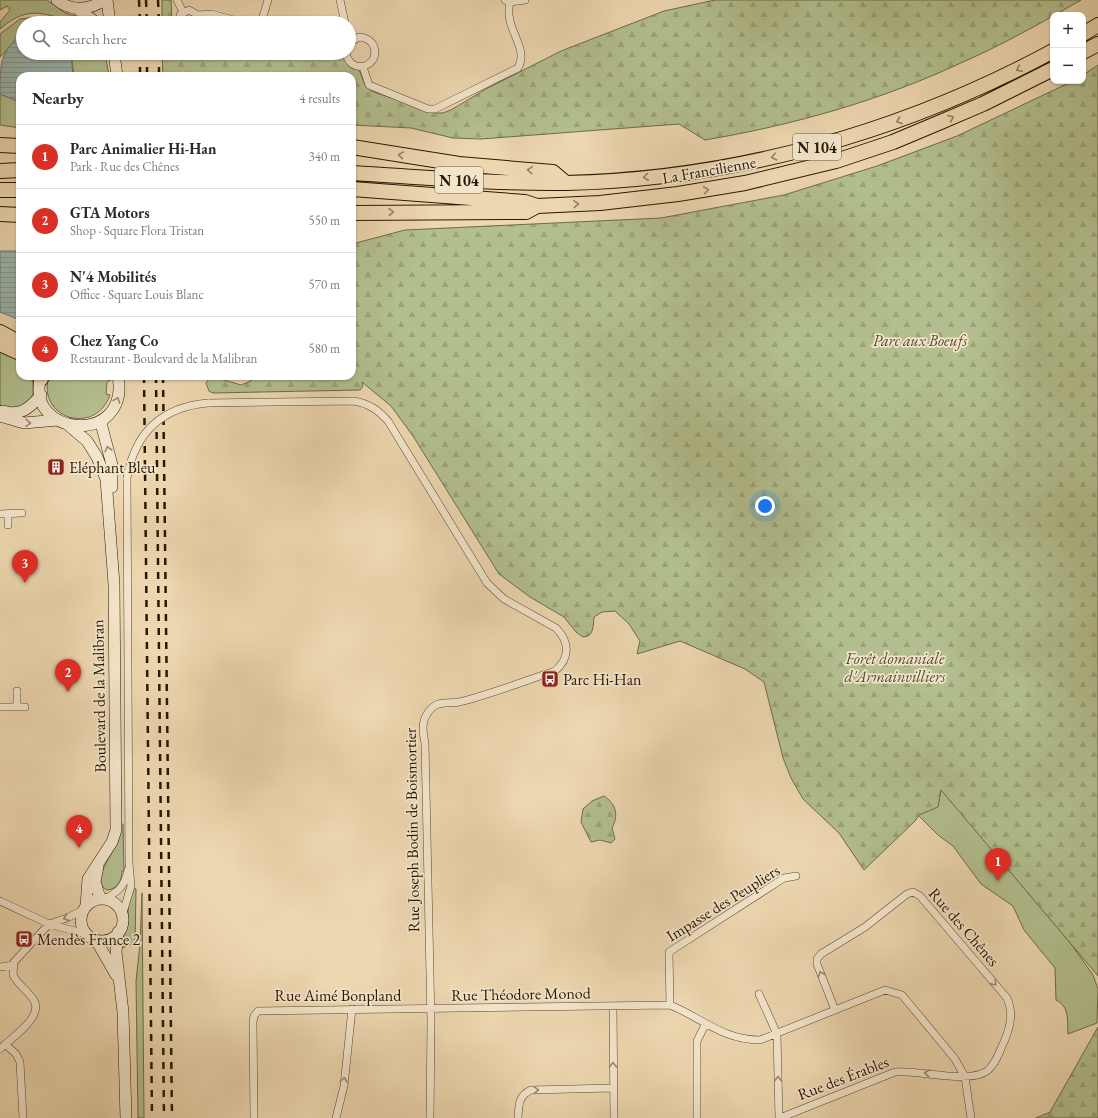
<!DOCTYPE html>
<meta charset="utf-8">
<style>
body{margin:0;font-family:"EB Garamond",serif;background:#f7f7f7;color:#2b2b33}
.controls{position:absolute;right:12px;top:12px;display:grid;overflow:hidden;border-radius:8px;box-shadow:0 1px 3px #0004}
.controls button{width:36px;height:36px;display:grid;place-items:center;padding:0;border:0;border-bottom:1px solid #e1e1e2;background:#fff;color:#2b2b33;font:20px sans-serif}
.you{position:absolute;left:765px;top:506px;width:14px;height:14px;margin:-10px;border:3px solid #fff;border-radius:50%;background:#1a73e8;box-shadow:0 0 0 6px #1a73e833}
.badge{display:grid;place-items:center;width:26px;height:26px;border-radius:50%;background:#d93025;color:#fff;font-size:13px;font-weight:700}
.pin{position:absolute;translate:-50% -33px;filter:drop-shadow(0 1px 2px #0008)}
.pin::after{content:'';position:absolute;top:21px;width:14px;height:12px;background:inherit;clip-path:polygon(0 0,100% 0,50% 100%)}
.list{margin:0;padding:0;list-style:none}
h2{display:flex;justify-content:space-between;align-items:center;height:52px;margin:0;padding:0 16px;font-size:17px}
h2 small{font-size:13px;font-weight:400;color:#7c7c81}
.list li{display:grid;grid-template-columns:26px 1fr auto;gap:12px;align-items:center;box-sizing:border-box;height:64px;padding:0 16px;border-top:1px solid #e1e1e2}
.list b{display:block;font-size:15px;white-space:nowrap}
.list p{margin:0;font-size:13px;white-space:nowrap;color:#7c7c81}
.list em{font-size:13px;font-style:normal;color:#7c7c81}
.icon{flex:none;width:22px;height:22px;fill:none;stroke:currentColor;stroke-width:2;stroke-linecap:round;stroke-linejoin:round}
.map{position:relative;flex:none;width:1098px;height:1118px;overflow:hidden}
.search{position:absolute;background:#fff;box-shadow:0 1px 3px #0004;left:16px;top:16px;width:340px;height:44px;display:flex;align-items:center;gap:10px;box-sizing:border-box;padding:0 14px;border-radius:22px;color:#7c7c81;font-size:15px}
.panel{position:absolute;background:#fff;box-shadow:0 1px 3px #0004;left:16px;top:72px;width:340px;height:308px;border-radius:12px}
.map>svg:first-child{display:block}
</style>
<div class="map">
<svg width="1098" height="1118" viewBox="0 0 1098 1118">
<defs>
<pattern id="forest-firs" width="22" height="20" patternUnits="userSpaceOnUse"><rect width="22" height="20" fill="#b3bf8f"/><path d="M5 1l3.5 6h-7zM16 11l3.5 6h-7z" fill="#9aa37a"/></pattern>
<pattern id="water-rules" width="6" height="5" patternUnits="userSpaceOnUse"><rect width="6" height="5" fill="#9ab8b2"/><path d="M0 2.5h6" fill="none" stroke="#859d97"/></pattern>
</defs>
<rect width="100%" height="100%" fill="#edd7b0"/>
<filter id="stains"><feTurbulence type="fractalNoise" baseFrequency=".005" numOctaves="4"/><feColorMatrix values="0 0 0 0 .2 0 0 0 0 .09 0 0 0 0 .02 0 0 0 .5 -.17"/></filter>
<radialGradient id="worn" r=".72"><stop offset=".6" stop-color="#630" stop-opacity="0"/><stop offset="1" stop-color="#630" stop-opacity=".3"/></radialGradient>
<path fill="#b3bf8f" stroke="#6e6b49" d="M0 0H47L65 13 87 20 85 23C48 19 33 0 0 29V22L10 10 7 6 0 10Z
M37 17 58 23H23V33L0 57V34L20 19Z
M71 53H105L109 76H74Z
M0 94 20 102V128L0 125Z
M0 352 20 357V376H33V395L24 407 8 409 0 405Z
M49 376H109L111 380 107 382 106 394 110 395C95 437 36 418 49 376Z
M941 789 1069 941 1093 975 1098 989 1097 1023 1068 1034C1067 1020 1070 1007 1056 1000L1055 968 1024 930 1013 906 981 884 953 846 938 835 899 796Z
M121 824H123L124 871H122C122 881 117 889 107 890 90 882 112 855 116 845 119 838 120 831 121 824Z
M134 888 136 889 135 943 119 949 128 925V906Z
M142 893 144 1118H138L136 981 140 944Z"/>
<path fill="url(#forest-firs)" stroke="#6e6b49" d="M162 0H171L172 23H162Z
M715 0H1081C1043 22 1004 44 963 62 882 100 794 125 705 140L679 124 481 139 453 138 411 128 352 125V76H163L162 53H344L360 72 365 85 371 91 435 113H443L451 110 486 89 561 51 664 11Z
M1098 65V976L941 790 938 807 919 815 915 821 864 870 839 833 803 799 791 778 783 758 764 682 745 669 680 641 637 654 640 641 629 624 615 611 602 612 594 617C593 626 594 637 583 637L576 632 564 617 530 597 499 574 413 436 391 406 362 382 363 386 360 390 213 393 209 391 206 383 211 376 241 385 251 381V376H352V244L405 230 661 218 784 195 877 166 957 136 1073 81H1083V75Z
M604 796C616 804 619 815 612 828L615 839 611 843 600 840 591 842 581 822 583 809 592 801Z
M1098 1027V1118H1036L1050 1112Z"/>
<path fill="url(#water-rules)" stroke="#6d786c" d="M23 33V53H71L73 76H20V102L0 94C0 64 0 51 23 33Z
M0 251H20V320L0 312Z"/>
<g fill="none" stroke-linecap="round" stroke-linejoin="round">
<defs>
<path id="street" d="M177 0 183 12
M340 0 345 23
M510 2 525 0
M198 15 211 14 245 23
M179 23 180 15 189 10 198 15 200 23
M261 23 268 0
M346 53C349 69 366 71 374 58 377 46 371 38 359 37L349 43
M363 67 369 85 428 109H435L518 68C530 47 503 29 510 2L505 0
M208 403 354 401C370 404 378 410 388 421L487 583 504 599 556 628C570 642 570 658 555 671 524 681 492 694 459 702 450 704 440 701 433 707 421 717 422 730 425 743L431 1021 430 1118
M0 514 22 513
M8 514V525
M17 691V707
M0 707H25
M105 899C119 891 125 886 128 870
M0 901 49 924 86 934
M122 916 131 886 129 863 127 478
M0 967 13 965
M759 994 777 1034 779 1118
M670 1005 669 952 784 878 796 876
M613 1006 614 1118
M5 1044 16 1054 20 1062 23 1118
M0 1049C11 1038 46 1016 33 999 27 990 18 985 13 975L14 962 49 924 67 918 83 910
M254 1118 253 1022 254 1016 258 1011 670 1005C702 1018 723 1040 760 1040L885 990 902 995 955 1059 965 1077 971 1118
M336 1118 344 1086 352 1009
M518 1118C519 1105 518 1096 531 1090L613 1088
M697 1118V1041L705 1025
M780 1118 895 1072C919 1070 969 1084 987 1071 996 1064 999 1052 1004 1042 1010 1027 1014 1014 1007 998L920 896 913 892 907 894 865 927 821 954 817 959V964L835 1010"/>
<path id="secondary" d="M57 0C71 12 90 10 104 0
M107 0 110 23
M77 9 97 23
M114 53 117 76
M41 376C23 437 131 447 118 376
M3 411C20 417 30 408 41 395
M0 416 24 423 58 420
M102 420V427L112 465V487
M68 425 87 441 97 457 106 479 114 584 116 830 112 842 88 879 86 906
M98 866 95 882 100 898
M81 920a21 21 0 1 1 42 0a21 21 0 1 1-42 0Z
M118 932 116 952 123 1012 126 1118
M96 940 116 975"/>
<path id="highway" d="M1083 34 1098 25
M1083 52 1098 44
M0 145 20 146
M352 147 459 164 553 172 566 183
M0 171 20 170
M352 173C423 177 495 184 566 183 737 179 903 132 1053 51
M352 189 525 202 537 206 600 203 678 194 745 183 836 161 893 142 943 121 983 104 1053 69
M0 190H20
M352 213 526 212 537 206
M0 214 20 215
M0 332 20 343
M0 344 20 353
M39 376 41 379"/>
</defs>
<use href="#street" stroke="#5a472e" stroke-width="8"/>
<use href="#secondary" stroke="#291703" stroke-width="12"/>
<use href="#highway" stroke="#291703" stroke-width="16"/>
<use href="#street" stroke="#f3e5cc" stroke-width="7"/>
<use href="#secondary" stroke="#f3e5cc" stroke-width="11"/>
<use href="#highway" stroke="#edd7b0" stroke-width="14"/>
<path stroke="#291703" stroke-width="2.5" stroke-dasharray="7 7" stroke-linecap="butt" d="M139 0 140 23
M146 0 147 23
M158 0 159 23
M140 53V76
M147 53V76
M159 53V76
M144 376 152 1118
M156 376 164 1118
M163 376 172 1118"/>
<defs>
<path id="street-bridge" d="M127 478C135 432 162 407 208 403"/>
</defs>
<use href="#street-bridge" stroke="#5a472e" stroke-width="8" stroke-linecap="butt"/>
<use href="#street-bridge" stroke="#f3e5cc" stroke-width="7"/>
</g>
<defs><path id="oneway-chevron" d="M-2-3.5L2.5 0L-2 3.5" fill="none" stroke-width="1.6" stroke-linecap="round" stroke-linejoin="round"/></defs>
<g stroke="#958162">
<use href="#oneway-chevron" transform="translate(1019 69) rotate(154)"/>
<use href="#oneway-chevron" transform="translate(951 118) rotate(-23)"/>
<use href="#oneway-chevron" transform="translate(899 121) rotate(160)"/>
<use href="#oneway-chevron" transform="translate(401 155) rotate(-171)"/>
<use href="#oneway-chevron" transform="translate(774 157) rotate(167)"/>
<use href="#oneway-chevron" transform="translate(530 170) rotate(-175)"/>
<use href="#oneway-chevron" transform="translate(646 177) rotate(174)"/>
<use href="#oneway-chevron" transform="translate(706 190) rotate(-8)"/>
<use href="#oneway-chevron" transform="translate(576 204) rotate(-3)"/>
<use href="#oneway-chevron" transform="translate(391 212) rotate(-1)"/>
</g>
<g stroke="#988872">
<use href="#oneway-chevron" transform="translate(117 400) rotate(-70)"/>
<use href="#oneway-chevron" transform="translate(28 423) rotate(1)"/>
<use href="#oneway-chevron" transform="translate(108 449) rotate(-104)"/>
<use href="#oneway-chevron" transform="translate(66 918) rotate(160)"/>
<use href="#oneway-chevron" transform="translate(821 974) rotate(-112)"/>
<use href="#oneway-chevron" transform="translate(994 983) rotate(50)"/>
<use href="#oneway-chevron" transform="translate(613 1065) rotate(-90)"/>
<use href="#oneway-chevron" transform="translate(927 1073) rotate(-174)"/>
<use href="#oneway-chevron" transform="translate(778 1079) rotate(-92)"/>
<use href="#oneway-chevron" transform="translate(344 1080) rotate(-83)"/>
<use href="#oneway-chevron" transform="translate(536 1090) rotate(-4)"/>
</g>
<defs>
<symbol id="building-square" viewBox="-11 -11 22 22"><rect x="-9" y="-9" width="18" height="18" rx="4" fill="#8f2418" stroke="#f3e5cc"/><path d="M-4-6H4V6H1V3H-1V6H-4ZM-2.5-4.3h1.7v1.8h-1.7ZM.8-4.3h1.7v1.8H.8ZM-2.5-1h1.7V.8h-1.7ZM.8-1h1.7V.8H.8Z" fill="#fff"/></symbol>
<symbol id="bus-square" viewBox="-11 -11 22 22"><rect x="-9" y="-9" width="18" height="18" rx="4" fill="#8f2418" stroke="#f3e5cc"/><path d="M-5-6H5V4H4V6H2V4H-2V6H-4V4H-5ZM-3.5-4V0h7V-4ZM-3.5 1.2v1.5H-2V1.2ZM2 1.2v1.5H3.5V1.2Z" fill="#fff"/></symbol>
</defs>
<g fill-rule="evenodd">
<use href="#building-square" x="46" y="457" width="20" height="20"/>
<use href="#bus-square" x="540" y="669" width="20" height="20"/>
<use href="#bus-square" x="14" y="929" width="20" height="20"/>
</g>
<g text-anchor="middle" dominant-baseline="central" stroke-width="3.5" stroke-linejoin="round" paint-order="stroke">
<g fill="#f3e5cc" stroke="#66553f" stroke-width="1">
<rect x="793" y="134" width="48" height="26" rx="3"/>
<rect x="435" y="167" width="48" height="26" rx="3"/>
</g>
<g font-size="15" font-weight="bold" fill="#291703">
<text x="817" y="147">N 104</text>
<text x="459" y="180">N 104</text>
</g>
<g font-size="16" fill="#291703" stroke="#f3e5cc">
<text transform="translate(709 170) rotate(-10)">La Francilienne</text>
<text transform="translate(99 696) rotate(-91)">Boulevard de la Malibran</text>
<text transform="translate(412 830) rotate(-91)">Rue Joseph Bodin de Boismortier</text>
<text transform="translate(723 903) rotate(-32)">Impasse des Peupliers</text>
<text transform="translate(964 927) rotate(49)">Rue des Chênes</text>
<text transform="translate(521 994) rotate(-1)">Rue Théodore Monod</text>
<text x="338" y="995">Rue Aimé Bonpland</text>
<text transform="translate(843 1078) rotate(-21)">Rue des Érables</text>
</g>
<g font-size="16" font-style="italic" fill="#52492d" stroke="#f3e5cc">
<text x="920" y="340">Parc aux Boeufs</text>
<text x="895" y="658">Forêt domaniale<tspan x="895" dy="18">d'Armainvilliers</tspan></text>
</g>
<g font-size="16" fill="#291703" stroke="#f3e5cc" text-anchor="start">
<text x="69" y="467">Eléphant Bleu</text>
<text x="563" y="679">Parc Hi-Han</text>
<text x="37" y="939">Mendès France 2</text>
</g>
</g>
<rect width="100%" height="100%" filter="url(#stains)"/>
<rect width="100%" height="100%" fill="url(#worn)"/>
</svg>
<div class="controls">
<button>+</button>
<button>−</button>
</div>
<div class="you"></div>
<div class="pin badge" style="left:998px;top:881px">1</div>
<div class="pin badge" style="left:68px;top:692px">2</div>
<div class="pin badge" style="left:25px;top:583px">3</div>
<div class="pin badge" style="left:79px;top:848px">4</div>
<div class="search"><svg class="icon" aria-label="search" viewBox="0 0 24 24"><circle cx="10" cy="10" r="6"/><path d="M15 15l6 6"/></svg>Search here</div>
<section class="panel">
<h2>Nearby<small>4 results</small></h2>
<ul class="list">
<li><span class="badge">1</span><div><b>Parc Animalier Hi-Han</b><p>Park · Rue des Chênes</p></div><em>340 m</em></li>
<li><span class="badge">2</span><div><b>GTA Motors</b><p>Shop · Square Flora Tristan</p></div><em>550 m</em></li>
<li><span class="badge">3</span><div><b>N'4 Mobilités</b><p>Office · Square Louis Blanc</p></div><em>570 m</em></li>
<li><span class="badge">4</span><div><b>Chez Yang Co</b><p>Restaurant · Boulevard de la Malibran</p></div><em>580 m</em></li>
</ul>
</section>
</div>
